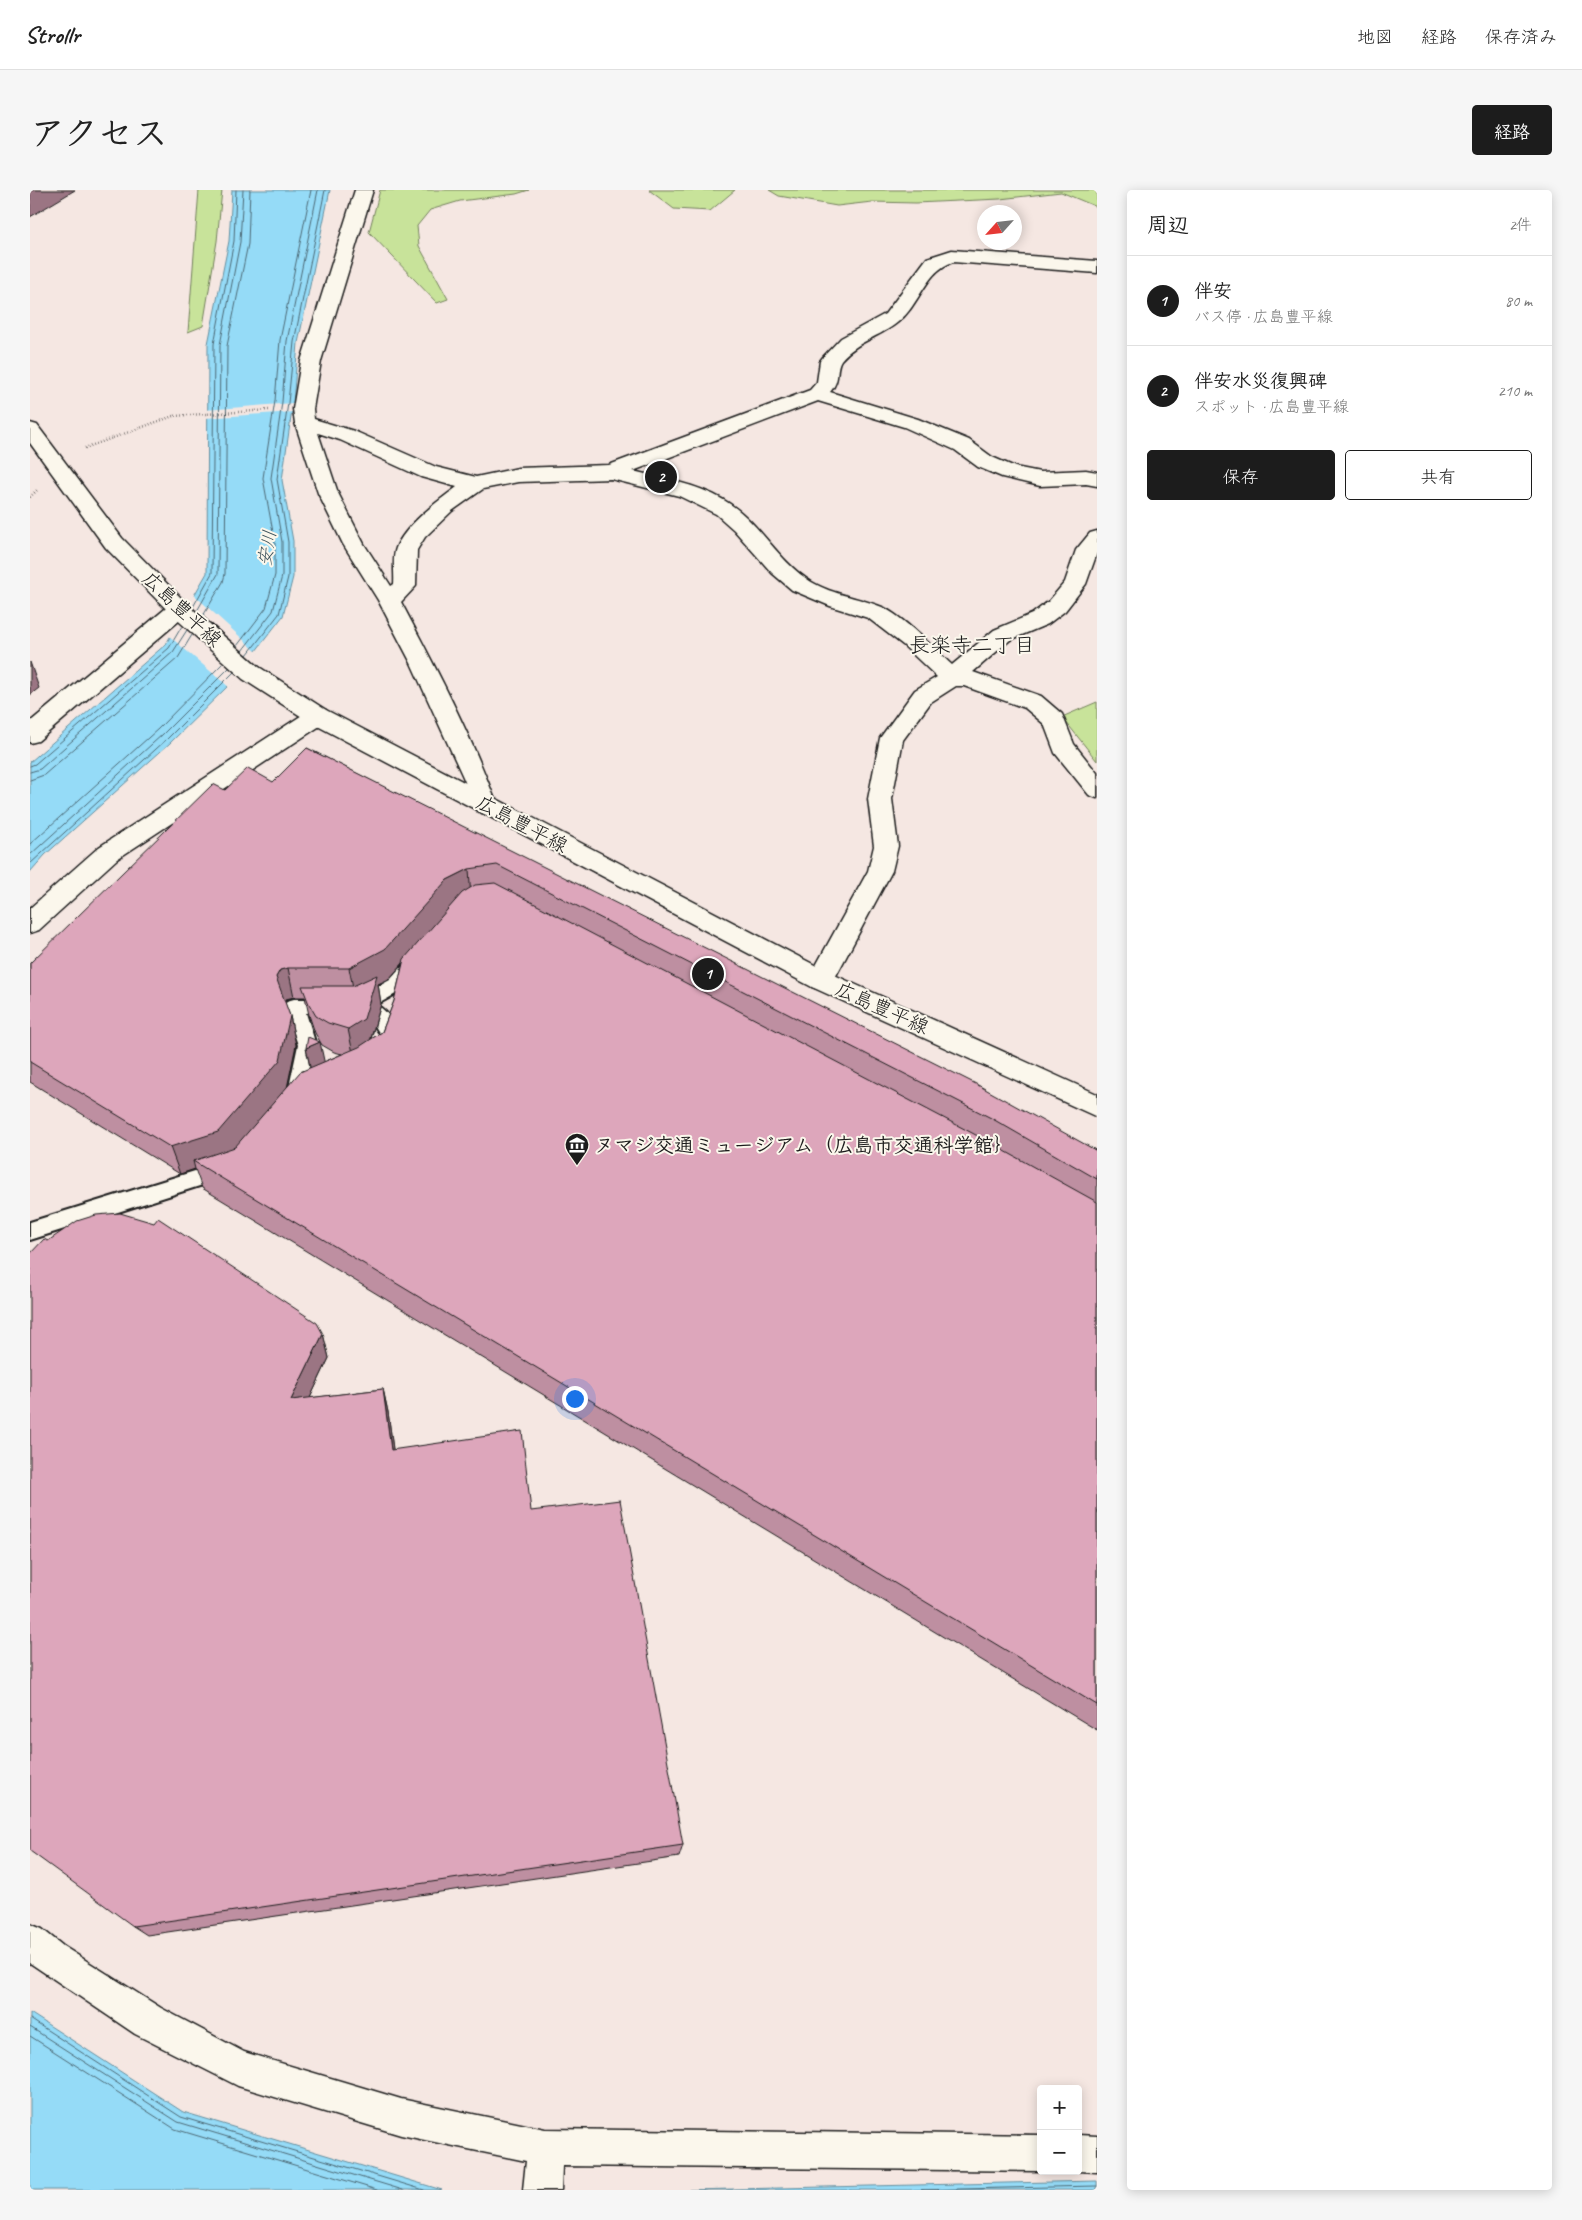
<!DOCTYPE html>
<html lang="ja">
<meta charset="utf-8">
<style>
body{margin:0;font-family:Caveat,"Klee One",sans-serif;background:#f6f6f6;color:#222}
.controls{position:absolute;right:15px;bottom:15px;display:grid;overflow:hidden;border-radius:5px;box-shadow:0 2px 12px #0003}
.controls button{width:45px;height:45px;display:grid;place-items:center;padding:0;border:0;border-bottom:1px solid #e0e0e0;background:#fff;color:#222;font:25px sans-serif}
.compass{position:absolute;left:947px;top:15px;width:45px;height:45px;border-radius:50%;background:#fff;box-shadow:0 2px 12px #0003;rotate:243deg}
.you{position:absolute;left:544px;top:1208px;width:18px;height:18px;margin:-12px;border:4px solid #fff;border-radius:50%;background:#1a73e8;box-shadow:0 0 0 8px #1a73e833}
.badge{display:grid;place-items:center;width:32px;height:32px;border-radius:50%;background:#1c1c1c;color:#fff;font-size:16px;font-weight:700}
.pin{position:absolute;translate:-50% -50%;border:2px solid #fff;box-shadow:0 1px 5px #0006}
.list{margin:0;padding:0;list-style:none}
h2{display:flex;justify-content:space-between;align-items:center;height:65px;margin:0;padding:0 20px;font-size:21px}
h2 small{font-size:16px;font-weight:400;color:#767676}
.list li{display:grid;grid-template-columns:32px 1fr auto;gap:15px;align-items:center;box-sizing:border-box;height:90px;padding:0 20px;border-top:1px solid #e0e0e0}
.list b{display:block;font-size:19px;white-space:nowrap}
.list p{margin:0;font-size:16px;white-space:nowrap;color:#767676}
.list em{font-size:16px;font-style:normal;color:#767676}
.actions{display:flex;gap:10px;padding:15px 20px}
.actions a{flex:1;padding:11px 0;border:1px solid #1c1c1c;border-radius:5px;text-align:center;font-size:18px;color:#1c1c1c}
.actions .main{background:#1c1c1c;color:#fff}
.map{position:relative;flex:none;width:1067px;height:2000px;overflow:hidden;border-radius:5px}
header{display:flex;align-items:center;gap:30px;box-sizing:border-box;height:70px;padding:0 25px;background:#fff;border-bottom:1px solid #e0e0e0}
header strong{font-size:24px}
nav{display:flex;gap:28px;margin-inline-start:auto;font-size:18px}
.intro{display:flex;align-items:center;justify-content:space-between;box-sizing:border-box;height:120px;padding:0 30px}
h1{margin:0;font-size:35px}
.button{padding:12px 22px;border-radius:5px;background:#1c1c1c;color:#fff;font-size:18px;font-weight:700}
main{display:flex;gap:30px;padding:0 30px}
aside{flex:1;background:#fff;border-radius:5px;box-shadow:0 2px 12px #0003}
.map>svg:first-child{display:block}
</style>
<header>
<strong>Strollr</strong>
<nav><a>地図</a><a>経路</a><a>保存済み</a></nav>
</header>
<div class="intro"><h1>アクセス</h1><a class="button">経路</a></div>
<main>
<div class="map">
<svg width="1067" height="2000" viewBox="0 0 1067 2000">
<rect width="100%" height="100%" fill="#f5e7e2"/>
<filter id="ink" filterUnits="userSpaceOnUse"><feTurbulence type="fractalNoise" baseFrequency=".02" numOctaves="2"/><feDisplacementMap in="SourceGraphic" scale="10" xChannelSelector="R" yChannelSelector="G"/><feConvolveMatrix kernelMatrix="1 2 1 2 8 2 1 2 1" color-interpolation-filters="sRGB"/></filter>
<g filter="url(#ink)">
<path fill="#c8e39a" stroke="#72805b" d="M169 0H192L187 51 173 136 158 142Z
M350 0H499L486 4 430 11 400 20 387 36 389 56 418 109 407 113 339 42Z
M619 0H705L680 21 644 19Z
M739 0H1067V17L1031 2 970 9 886 13 842 12 807 16 749 6Z
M1067 512V571L1032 527Z"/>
<path fill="#95dbf7" stroke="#658f9f" d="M202 0H300L268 153 263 213 252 290 263 351V387L253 426 201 493 140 553 15 665 0 682V572L136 454 177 383 178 154 199 51Z
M0 1823 153 1922 412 2000H0Z
M1067 1991V2000H659Z"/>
<path fill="#f5e7e2" d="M263 213V222L175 228V220Z
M162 403 228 463 200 498 138 445Z"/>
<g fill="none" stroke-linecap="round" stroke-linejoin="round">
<path stroke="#4c6874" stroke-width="1" d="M163 417 182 383 184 154 204 51 206 0
M167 421 188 384 190 155 210 52 213 0
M173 426 193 392 195 384 197 156 218 54 220 0
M207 456 236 418 245 385V353L233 288 245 211 250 150 281 0
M212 461 243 421 252 386V352L241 288 252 212 257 151 288 0
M217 465 249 424 258 387V352L247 289 258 213 264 152 295 0
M0 576 5 574 139 458 152 436
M0 582 10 579 143 462 157 440
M0 590 14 585 148 468 162 445
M0 654 128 539 193 473
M0 665 133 544 199 478
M0 674 137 549 204 482
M0 1829 151 1927 394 2000
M0 1837 148 1932 373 2000
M0 1846 145 1939 347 2000
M884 2000 1067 1996"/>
<defs>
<path id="service" d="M385 768 392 770 394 775C384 795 365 805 346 815 356 819 362 830 366 839L364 844C345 851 349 834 338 828 324 819 293 823 276 823L286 855 278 902 275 908 268 910 261 908 258 902 268 855 255 816 257 811 264 809H325L360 790 378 770Z
M194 972 201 974 204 980 201 986 0 1050V1032Z"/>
<path id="minor" d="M325 0H343L291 171 283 219 284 229 324 241 406 277 446 287 488 278 579 275 780 200 787 192 790 171 793 167 811 148 855 124 897 68 922 60 1067 71V83L923 72C895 81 890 115 868 132 850 147 827 151 811 170 805 179 811 190 800 202L888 229 939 250 962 267 985 277 1010 282 1056 280 1067 282V296L1056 294 1010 296 972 287 948 277 925 260 874 237 788 211 603 281C636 289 672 295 700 314 730 334 747 369 777 389 798 404 828 407 852 417 871 425 906 460 922 475L964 440 1002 424 1019 411 1035 392 1046 360 1060 343 1067 341V363L1056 394 1035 421 1018 434 980 450 943 482 1011 506 1032 524 1044 554 1067 583V608L1059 605 1025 563 1014 534 995 518 934 496H926L901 512 873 550 862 609 868 656 862 681 800 797 791 800 782 797 778 790 838 681 844 656 838 609 850 548 885 500 907 487 873 455 838 428 800 416 762 400 742 383 704 340 686 324 649 306 581 289 488 292 453 299 422 321 395 347 387 360 386 396 371 412C406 478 441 545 467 615L463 621 455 624 447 621 433 587 381 473 348 410 313 354 288 303 265 233 263 219 271 171ZM288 243 310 250 391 287 427 297C408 311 375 335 366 358 362 368 365 383 364 394L361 396 334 354 308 303Z
M149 412 157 414 160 419 157 424 8 551 0 553V532L141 414Z
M288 518 296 520 299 526 296 532 87 669 9 740 0 743V718L69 657 280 520Z
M0 1734 12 1739 33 1756 131 1818 214 1862 371 1909 515 1939 1011 1945V1981L532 1976 531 2000H493L496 1971 371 1945 208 1896 105 1844 0 1773Z
M1048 1945 1067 1946V1982L1048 1981Z"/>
<path id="primary" d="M0 233 7 235 92 348 157 414 229 477 296 520 800 783 1067 904V927L782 797 280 532 213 489 141 424 76 358 0 253Z"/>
</defs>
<use href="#service" stroke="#1c1c1c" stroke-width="4"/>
<use href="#minor" stroke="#1c1c1c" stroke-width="3"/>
<use href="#primary" stroke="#1c1c1c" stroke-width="3"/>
<path stroke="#1c1c1c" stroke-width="2.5" stroke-dasharray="0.5 2.5" stroke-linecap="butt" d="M55 258 143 226 240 220
M0 307 7 300"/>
<use href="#service" fill="#fbf7ec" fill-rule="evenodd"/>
<use href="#minor" fill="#fbf7ec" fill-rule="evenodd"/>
<use href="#primary" fill="#fbf7ec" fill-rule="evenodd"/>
</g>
<path fill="#be8fa1" stroke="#1c1c1c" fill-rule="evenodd" d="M277 558 1067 961V1540L172 998 165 979 150 984 0 892V773L195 600 243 592ZM373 773 364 811 352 842 341 849 351 814 348 794 359 789ZM264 807H275L279 825 285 843 292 855 304 862 312 864 294 872 276 858 280 877 258 896 266 855 260 826 255 813 256 809Z
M18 1051 293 1144 299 1168 280 1208 353 1199 358 1222 363 1260 501 1321 653 1655 649 1667 117 1745 103 1736Z"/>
<path fill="#9b7483" stroke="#1c1c1c" d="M0 0H45L0 27Z
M0 472 9 498 0 505Z
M439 679 441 709 420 720 359 789 348 794 351 814 338 858 324 868 318 839 325 807 319 778 417 690Z
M258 778 264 807 256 809 253 817 246 787 250 780Z
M260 826 266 855 257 898 197 969 163 971 165 979 150 984 140 957Z
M290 852 296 880 282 886 276 858Z
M293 1144 299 1168 268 1233 261 1210Z
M353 1199 358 1222 366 1281 361 1260Z"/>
<path fill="#dda6bb" stroke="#1c1c1c" d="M277 558 946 894 1067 961V989L961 928 467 675 439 679 417 690 355 759 319 778H258L250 780 246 787 260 826 250 870 188 942 140 957 0 872V773L183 594 195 600 218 578 243 592Z
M465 693 944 944 1067 1012V1515L163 971 205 957 270 882 329 857 352 842 364 811 374 769 432 703 445 695Z
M347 785 334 829 318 839 298 833 286 826 279 814 272 796H323Z
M278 847 290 852 276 858Z
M90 1023 124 1033 128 1028 287 1133 293 1144 261 1210 353 1199 361 1260 492 1241 501 1321 590 1310 653 1655 103 1736 0 1661V1064L14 1049 18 1051 47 1031 66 1025Z"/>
</g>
<defs>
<symbol id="museum-pin" viewBox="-11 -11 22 30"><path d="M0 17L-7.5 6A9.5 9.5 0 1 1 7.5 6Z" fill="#1c1c1c" stroke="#fbf7ec"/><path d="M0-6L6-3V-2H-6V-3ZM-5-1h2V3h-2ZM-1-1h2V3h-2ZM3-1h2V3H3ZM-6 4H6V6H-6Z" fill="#fff"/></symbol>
</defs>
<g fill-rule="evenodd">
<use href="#museum-pin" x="533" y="941" width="28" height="38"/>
</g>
<g text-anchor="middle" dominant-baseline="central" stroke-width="4" stroke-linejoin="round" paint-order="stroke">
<g font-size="18" font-style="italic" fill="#40555e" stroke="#fbf7ec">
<text transform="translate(237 358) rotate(-81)">安川</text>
</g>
<g font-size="20" fill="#1c1c1c" stroke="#fbf7ec">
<text transform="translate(152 419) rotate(43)">広島豊平線</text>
<text transform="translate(492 634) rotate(28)">広島豊平線</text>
<text transform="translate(852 818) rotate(24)">広島豊平線</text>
</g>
<g font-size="20" font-weight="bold" fill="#1c1c1c" stroke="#fbf7ec" text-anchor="start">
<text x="564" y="955">ヌマジ交通ミュージアム（広島市交通科学館｝</text>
</g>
<g font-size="21" fill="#1c1c1c" stroke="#fbf7ec">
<text x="942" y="455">長楽寺二丁目</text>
</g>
</g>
</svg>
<div class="controls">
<button>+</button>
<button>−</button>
</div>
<svg class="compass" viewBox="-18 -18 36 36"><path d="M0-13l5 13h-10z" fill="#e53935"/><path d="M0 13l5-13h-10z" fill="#767676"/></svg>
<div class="you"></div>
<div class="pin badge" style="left:678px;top:784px">1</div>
<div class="pin badge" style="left:631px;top:287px">2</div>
</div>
<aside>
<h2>周辺<small>2件</small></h2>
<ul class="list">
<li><span class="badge">1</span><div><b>伴安</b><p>バス停 · 広島豊平線</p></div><em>80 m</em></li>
<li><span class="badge">2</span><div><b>伴安水災復興碑</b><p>スポット · 広島豊平線</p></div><em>210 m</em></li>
</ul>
<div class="actions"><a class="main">保存</a><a>共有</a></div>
</aside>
</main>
